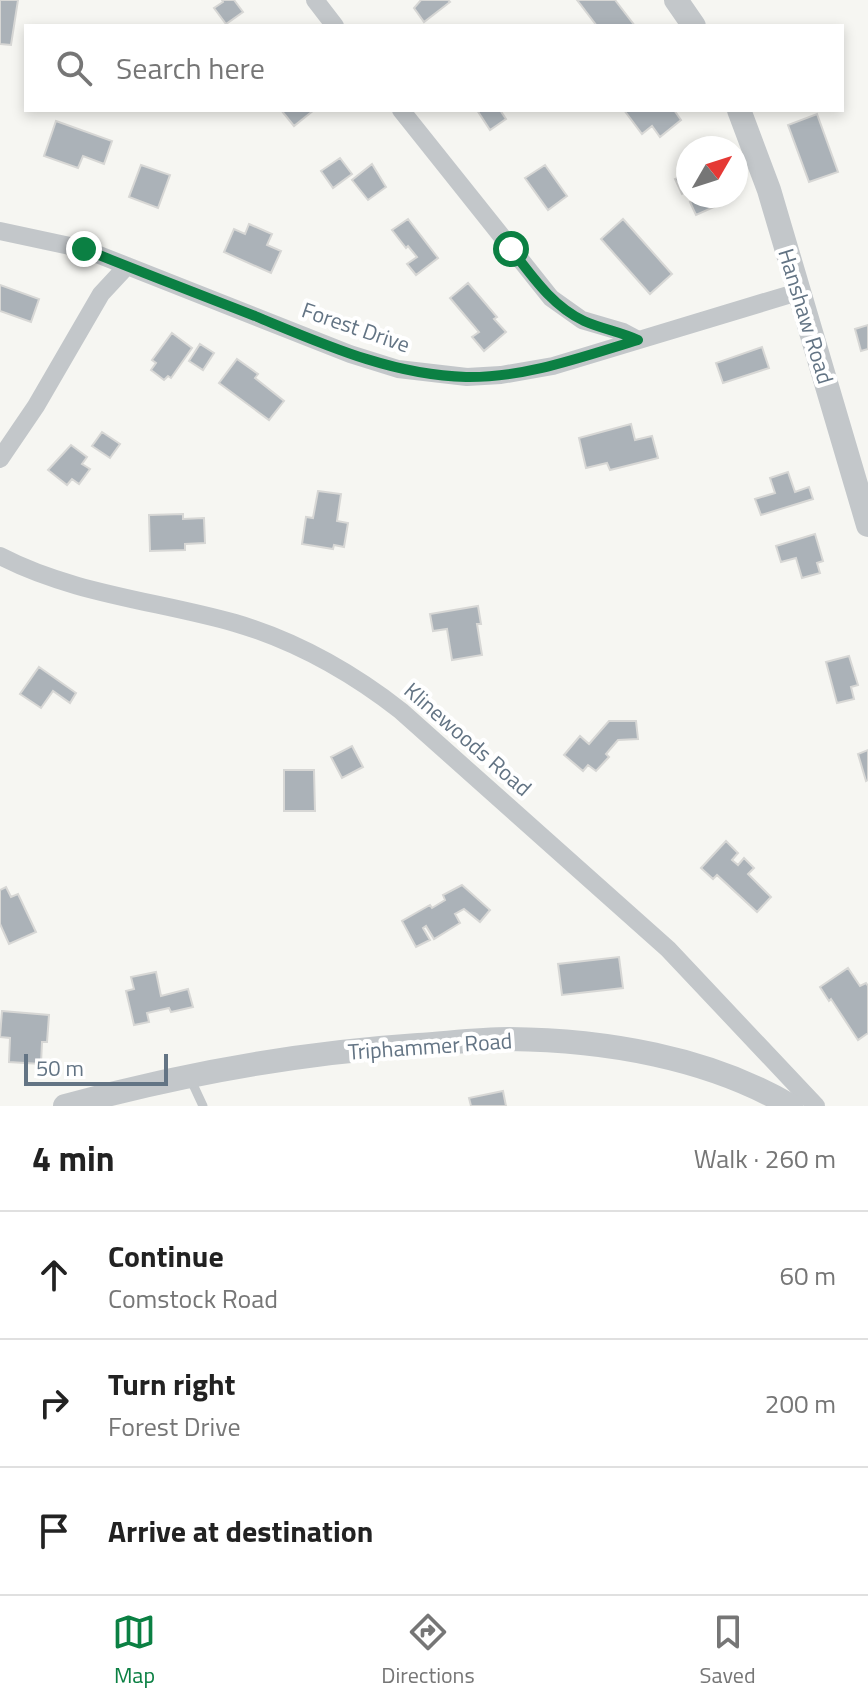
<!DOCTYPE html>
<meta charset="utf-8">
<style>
body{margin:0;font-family:"Titillium Web",sans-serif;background:#f6f6f6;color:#222}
.compass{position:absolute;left:676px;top:136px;width:72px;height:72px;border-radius:50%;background:#fff;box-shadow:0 4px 12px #0003;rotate:51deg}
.scale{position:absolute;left:24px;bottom:20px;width:144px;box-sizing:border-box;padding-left:8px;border:4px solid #637484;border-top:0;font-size:22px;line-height:28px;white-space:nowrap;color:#637484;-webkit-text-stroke:6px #fff;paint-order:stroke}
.stop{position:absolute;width:24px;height:24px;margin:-18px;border:6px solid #0b8043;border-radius:50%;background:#fff}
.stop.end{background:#0b8043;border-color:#fff;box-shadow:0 2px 8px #0008}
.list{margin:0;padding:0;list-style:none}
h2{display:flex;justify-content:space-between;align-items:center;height:104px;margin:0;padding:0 32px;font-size:34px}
h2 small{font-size:26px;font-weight:400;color:#767676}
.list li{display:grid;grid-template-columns:52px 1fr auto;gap:24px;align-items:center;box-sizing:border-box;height:128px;padding:0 32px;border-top:2px solid #e0e0e0}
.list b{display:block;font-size:30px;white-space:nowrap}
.list p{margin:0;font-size:26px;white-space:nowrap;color:#767676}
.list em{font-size:26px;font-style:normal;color:#767676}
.icon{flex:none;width:44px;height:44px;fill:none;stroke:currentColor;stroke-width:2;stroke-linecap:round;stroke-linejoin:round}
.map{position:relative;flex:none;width:868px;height:1106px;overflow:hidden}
.search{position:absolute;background:#fff;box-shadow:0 4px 12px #0003;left:24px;right:24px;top:24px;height:88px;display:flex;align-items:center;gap:20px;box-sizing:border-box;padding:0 28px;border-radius:0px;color:#767676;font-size:30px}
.sheet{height:488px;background:#fff}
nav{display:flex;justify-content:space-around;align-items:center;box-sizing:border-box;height:112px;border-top:2px solid #e0e0e0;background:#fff;font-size:22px;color:#767676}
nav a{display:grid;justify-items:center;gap:4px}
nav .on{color:#0b8043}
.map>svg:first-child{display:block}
</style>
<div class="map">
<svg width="868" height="1106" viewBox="0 0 868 1106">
<rect width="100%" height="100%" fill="#f6f6f2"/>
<path fill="#abb2b8" stroke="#d7d7d5" stroke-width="2" d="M0 0H18L11 45 0 44Z
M222 0H234L243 12 226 24 214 8 223 2Z
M421 0H448L450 2 424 22 414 8Z
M577 0H615L635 26H597Z
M281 110H314L294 126Z
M477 110H500L506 119 490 130Z
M624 110H674L681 120 660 137 652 126 642 134Z
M817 114 838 172 809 182 788 125Z
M56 121 112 141 104 164 83 156 78 168 44 156Z
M340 158 352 174 333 188 321 171Z
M372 164 386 187 368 200 352 180Z
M141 165 170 175 158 208 129 197Z
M545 165 567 196 548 210 525 178Z
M688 174V191L682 194 675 179Z
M695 196H709L714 207 696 215 690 202 696 199Z
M408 219 438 258 416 275 407 264 417 257 408 246 406 248 392 230Z
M623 219 672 274 650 294 601 239Z
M249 224 272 234 267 245 281 251 271 273 224 252 234 229 245 234Z
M468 283 497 317 494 319 506 332 484 351 472 337 479 332 450 298Z
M0 285 39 299 31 322 0 311Z
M868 325V349L861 351 855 329Z
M172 333 192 348 171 378 168 376 164 380 151 370 156 363 152 360Z
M200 344 214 353 203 370 189 361Z
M762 347 769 368 723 383 716 363Z
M237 359 258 374 255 378 284 401 269 420 219 383Z
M631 424 635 440 652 436 658 458 610 470 607 463 586 468 579 438Z
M102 432 120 444 110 458 92 446Z
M71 445 87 457 82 464 90 469 79 484 72 479 67 485 48 470Z
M788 472 795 492 809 487 813 499 761 515 755 499 775 493 770 478Z
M318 491 341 494 337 521 348 523 344 547 334 545 333 549 302 544 306 517 313 518Z
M183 514V519L204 518 205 543 185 544V550L150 551 149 515Z
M815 534 823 561 817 563 820 573 802 578 796 558 781 562 776 546Z
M478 606 481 624H477L482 655 452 660 447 629 433 631 430 614Z
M849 656 858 685 851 687 854 699 837 703 826 662Z
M39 667 76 693 70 703 53 691 41 708 20 694Z
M609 721H636L638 739 618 740 606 754 609 757 596 771 588 765 583 771 564 755 580 736 589 744Z
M352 746 363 767 342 778 331 757Z
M868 750V780L866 781 858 754Z
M284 770H314L315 811H284Z
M726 841 738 853 732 860 738 865 744 858 754 868 748 874 771 897 757 912 717 875 713 879 701 868Z
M462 885 490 910 480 922 464 909 455 914 460 923 434 939 426 926 423 928 430 940 416 947 402 921 430 905 432 908 445 900 443 895Z
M6 887 11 897 18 894 36 932 9 944 0 924V890Z
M619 957 623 988 562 995 558 964Z
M848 968 860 986 866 983 868 986V1033L858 1040 831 999 829 1001 820 987Z
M156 972 161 996 188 989 193 1007 171 1012 169 1008 147 1013 149 1022 134 1025 126 991 134 989 131 977Z
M2 1011 49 1015 47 1042H42L41 1064 9 1062 10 1038 0 1037Z
M503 1091 506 1106H471L469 1098Z"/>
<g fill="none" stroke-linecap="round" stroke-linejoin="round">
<path stroke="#c3c7ca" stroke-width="9" d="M190 1078 203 1106"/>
<path stroke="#c3c7ca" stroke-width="18" d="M315 0 335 26
M401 110 551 298 582 320 623 332 638 340
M0 231 84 249 350 354 398 369 467 377 501 375 553 366 798 292
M0 459 36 406 101 294 127 266
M0 556C73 594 157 601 235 623 296 641 351 672 401 711L668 949 816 1106"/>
<path stroke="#c3c7ca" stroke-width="24" d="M676 0 694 26
M739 110 769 190 868 525
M65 1106C181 1074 298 1053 418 1045 448 1043 479 1039 509 1039 604 1040 708 1057 791 1106"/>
</g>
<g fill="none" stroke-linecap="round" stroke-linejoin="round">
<path stroke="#0b8043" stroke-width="10" d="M84 249C141 272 198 294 255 316 323 344 391 375 466 377 525 378 582 357 638 340 621 332 602 329 584 321 552 306 532 276 511 249"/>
</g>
<g text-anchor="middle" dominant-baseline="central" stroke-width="8" stroke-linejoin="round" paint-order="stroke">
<g font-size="22" fill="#637484" stroke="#fff">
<text transform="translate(806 316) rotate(73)">Hanshaw Road</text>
<text transform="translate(356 327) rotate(19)">Forest Drive</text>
<text transform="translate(468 739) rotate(41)">Klinewoods Road</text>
<text transform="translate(430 1046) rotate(-4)">Triphammer Road</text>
</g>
</g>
</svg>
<svg class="compass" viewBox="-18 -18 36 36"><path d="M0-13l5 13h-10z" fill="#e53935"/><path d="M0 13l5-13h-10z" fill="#767676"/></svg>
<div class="scale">50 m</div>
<div class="stop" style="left:511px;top:249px"></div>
<div class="stop end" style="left:84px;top:249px"></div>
<div class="search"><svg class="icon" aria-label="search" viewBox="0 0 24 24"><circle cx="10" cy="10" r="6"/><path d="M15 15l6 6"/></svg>Search here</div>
</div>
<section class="sheet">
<h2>4 min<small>Walk · 260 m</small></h2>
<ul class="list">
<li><svg class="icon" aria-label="ahead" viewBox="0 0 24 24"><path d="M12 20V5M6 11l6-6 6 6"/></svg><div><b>Continue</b><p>Comstock Road</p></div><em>60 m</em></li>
<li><svg class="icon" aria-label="right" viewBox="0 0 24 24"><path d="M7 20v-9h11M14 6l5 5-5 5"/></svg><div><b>Turn right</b><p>Forest Drive</p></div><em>200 m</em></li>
<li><svg class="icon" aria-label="arrive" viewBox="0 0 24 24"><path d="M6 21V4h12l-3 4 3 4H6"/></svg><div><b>Arrive at destination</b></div></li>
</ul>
</section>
<nav>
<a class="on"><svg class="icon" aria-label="map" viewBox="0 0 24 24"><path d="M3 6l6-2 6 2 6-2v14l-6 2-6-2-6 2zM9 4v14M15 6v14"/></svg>Map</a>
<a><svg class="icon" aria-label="directions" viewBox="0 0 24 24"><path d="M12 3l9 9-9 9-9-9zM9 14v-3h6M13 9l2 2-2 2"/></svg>Directions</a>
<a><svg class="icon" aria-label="saved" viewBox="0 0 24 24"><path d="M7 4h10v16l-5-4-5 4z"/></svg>Saved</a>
</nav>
